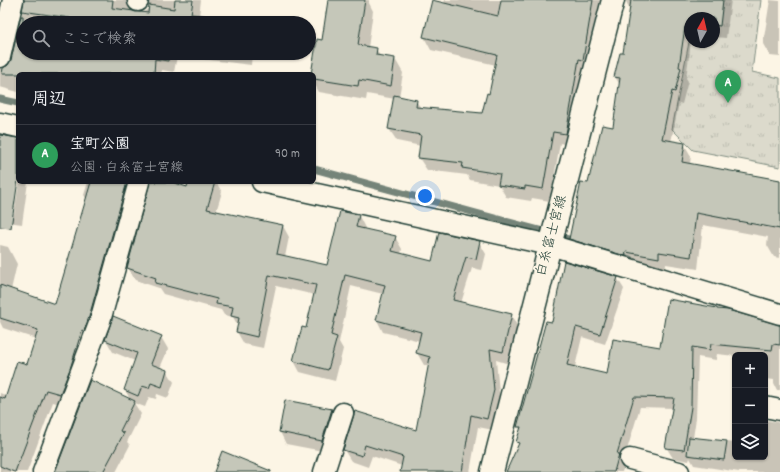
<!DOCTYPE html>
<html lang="ja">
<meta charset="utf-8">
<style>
body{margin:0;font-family:Dekko,"Klee One",sans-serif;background:#242831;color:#f1f3f6}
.controls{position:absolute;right:12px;bottom:12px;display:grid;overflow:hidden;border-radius:6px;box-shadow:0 1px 3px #0004}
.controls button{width:36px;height:36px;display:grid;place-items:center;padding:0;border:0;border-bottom:1px solid #363941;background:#171b24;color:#f1f3f6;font:20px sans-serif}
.compass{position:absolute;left:684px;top:12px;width:36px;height:36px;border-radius:50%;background:#171b24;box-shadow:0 1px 3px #0004;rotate:8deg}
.you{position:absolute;left:425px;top:196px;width:14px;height:14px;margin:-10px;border:3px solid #fff;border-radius:50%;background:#1a73e8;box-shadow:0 0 0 6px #1a73e833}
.badge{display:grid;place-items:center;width:26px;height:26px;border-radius:50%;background:#1f6fb2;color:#fff;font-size:13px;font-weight:700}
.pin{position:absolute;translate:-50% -33px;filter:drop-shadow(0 1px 2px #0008)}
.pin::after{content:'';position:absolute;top:21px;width:14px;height:12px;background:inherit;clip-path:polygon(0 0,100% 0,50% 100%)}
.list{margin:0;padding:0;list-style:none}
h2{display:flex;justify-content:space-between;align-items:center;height:52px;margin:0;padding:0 16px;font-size:17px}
h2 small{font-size:13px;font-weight:400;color:#9ea1a6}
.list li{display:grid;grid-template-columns:26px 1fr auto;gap:12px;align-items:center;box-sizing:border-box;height:60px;padding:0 16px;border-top:1px solid #363941}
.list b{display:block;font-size:15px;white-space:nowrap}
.list p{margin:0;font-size:13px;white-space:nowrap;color:#9ea1a6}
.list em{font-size:13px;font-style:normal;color:#9ea1a6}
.icon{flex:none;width:22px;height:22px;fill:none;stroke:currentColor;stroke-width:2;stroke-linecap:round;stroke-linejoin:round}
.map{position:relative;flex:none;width:780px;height:472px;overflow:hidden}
.search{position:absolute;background:#171b24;box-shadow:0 1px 3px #0004;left:16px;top:16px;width:300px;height:44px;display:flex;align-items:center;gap:10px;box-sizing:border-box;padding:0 14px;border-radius:22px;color:#9ea1a6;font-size:15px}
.panel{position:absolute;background:#171b24;box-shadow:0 1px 3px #0004;left:16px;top:72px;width:300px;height:112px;border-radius:6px}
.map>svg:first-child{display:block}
</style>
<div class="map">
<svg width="780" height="472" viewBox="0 0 780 472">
<defs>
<pattern id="park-tufts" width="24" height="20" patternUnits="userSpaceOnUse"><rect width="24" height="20" fill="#dcdacc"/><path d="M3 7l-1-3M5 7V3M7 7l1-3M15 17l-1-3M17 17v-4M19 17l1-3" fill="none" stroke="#bcbcb0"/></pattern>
</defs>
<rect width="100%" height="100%" fill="#fcf5e5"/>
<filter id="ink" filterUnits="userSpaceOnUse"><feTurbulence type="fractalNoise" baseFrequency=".025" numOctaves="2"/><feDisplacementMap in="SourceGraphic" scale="8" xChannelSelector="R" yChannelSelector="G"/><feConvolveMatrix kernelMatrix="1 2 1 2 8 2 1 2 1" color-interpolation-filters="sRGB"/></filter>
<g filter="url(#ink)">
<path fill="url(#park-tufts)" stroke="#7e8c80" d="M697 0H761L752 72 780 78V167L693 150 672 129 690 37V42H714V18Z"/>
<path fill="#0003" d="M25 0H144L135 6 133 12 138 13 144 12 149 8 150 1 145 0H201L199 16 262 23H23V53H252L251 65 177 56 174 72 162 70 161 74H18V92L0 87V69H4L9 66 12 60Z
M329 0H369V3L373 11 368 48 376 49 380 56 395 59 403 73 399 97 416 101 421 108 483 114 490 95 496 65 431 50 424 37 444 4 445 0H623L572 146 560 143 550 201 532 198 531 201 506 197 499 185 470 180 467 175 427 170 419 158 421 146 397 141 389 129 395 99 367 94 366 100 319 92 314 83V74H312L323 41Z
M624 0H731L726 38 714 37V18H690V42H691L686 78 688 81 682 104 679 103 671 142 684 144 691 156 690 164 780 181V258L774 257 767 245 768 237 703 225 698 269 666 264 665 270 577 251 570 238 589 184 614 128 620 85 615 77 624 55 630 11 626 1Z
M770 0 780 1V57L770 56 763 44Z
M254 53H266V54Z
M0 136 18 139V173L12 214 14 215 19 182H28L22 224 0 221Z
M88 182H127L134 194 67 406 53 402 27 472H0V393L7 396 28 365 36 339 3 328 0 322V245L8 247 17 264 11 290 56 305 87 200 84 195Z
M151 182H169L187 188 189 182H216L222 192 216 212 283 226 289 237 285 257 327 266 359 216 365 228V230L395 237 402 249 401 254 433 262 479 242 486 254 482 270 472 268 461 303 511 315 518 327 509 364 496 360 500 403 493 430 478 427 470 472H401L402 466 372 456 368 467 351 461 344 450 417 432 429 366 424 365 417 353 420 341 383 332 377 320 383 294 351 286 339 342 343 349 335 381 300 372 294 361 307 330 315 295 276 286 263 348 244 344 237 332 238 326 233 317 224 315 221 310 163 294 159 288 135 280 128 268Z
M617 278 624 289 605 344 582 337 575 367 608 375 661 348 717 310 780 326V390H777L774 384V380L765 379V355L735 356 717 354 716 360 698 357 696 418 693 438 735 443V457H765V420L777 422 780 424V472H739L694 465 690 458 689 461 673 458 666 447 673 408 640 407 623 463 624 466 622 472H514L519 445 517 442 521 431 518 426 553 323Z
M161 337 168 349 160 368 167 371 174 382 168 398 157 394 156 399 149 397 145 407 134 403 141 414 127 442 130 445 116 472H56L131 401 125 390 135 361 113 352 106 340Z
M286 401 332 410 339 421 328 452 286 444 280 432Z"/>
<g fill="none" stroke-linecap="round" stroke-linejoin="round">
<path stroke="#758479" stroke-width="7" d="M0 99 18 103
M314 169 550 233 630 259"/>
</g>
<path fill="#c5c7b9" stroke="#1f3d34" d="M24 0H113L112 8 148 13 149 5 174 9 175 0H193L191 14 249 20 248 23H69L70 18 22 11Z
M328 0H365L358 45 377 48 376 55 395 58 391 86 359 80 358 86 314 79V74H311L317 39 322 40Z
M432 0 498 16 501 0H593L583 60 579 59 566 134 553 132 543 189 525 186V189L498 185 500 174 462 168 463 163 418 158 421 135 388 129 394 95 417 100 416 107 482 113 487 93 489 94 497 55 423 37Z
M631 0H723L720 26 714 25V18H690V28L685 27 679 67 681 68 675 92 672 91 662 139 685 143 682 162 780 180V229L696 213 691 257 659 252V258L626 252 625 256 569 239 581 182 588 183 602 125 613 127 620 78 614 77 620 53H623Z
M21 16H23V53H169L168 61 155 59 154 74H2L3 68 8 65 11 60Z
M0 135 18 138V180L11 228 0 227Z
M91 182H127L89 317 84 331 82 330 70 369 60 394 46 390 15 472H14L0 466V397L5 399 17 361 27 364 38 330 0 318V285L55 304Z
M150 182H172L187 187 188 182H215L207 209 283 225 277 254 327 265 340 211 359 215 356 227 396 236 392 251 432 261 439 232 480 241 476 259 466 257 453 300 512 314 503 352 490 349 494 390 487 419 471 415 462 472H400L403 457 365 445 362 456 343 450 355 411 416 430 430 357 416 353 421 332 376 320 385 285 345 275 331 335 337 337 328 370 293 361 302 327 306 328 316 285 269 275 257 337 236 332 239 318 231 316 233 307 216 304 217 299 155 283 156 278 127 268Z
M564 261 618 277 600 334 576 327 567 365 607 374 613 339 660 347 668 299 717 308V309L728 310 780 325V345L773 344 772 350 711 344 710 350 692 347 691 407 684 450 665 448 674 398 634 397 617 454H619L614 472H506L519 443 516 442 521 427H517L546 321 552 322Z
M113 316 162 336 151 364 167 370 162 387 151 383 149 388 142 386 138 396 124 390 137 353 105 340Z
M90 380 135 401 120 431 124 433 103 472H55Z
M285 400 332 409 322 441 279 432Z
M689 437 727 441 724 460 687 455Z
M222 451 271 471V472H214Z"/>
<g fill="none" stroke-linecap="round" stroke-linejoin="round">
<defs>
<path id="street" d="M138 1V0
M0 57 13 0
M0 123 18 127
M262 182 550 245 780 314
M765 407 780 410
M630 459 679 472
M43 472 100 321 139 182
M324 472 343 413"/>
<path id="secondary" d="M492 472 613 0"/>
</defs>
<use href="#street" stroke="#1f3d34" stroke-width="23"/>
<use href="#secondary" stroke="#1f3d34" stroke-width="25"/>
<use href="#street" stroke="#fcf5e5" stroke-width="20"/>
<use href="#secondary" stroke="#fcf5e5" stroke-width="22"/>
</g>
</g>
<g text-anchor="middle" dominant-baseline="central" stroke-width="4" stroke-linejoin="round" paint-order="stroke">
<g font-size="14" fill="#1f3d34" stroke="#fcf5e5">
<text transform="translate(552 236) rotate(-75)">白糸富士宮線</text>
</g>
</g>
</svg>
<div class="controls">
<button>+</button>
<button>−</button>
<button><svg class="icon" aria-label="layers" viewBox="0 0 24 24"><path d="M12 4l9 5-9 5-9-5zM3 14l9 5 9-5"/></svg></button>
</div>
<svg class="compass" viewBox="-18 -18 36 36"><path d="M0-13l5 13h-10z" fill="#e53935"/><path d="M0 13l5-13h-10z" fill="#9ea1a6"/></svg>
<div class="you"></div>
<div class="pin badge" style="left:728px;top:103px;background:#2e9e5b">A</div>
<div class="search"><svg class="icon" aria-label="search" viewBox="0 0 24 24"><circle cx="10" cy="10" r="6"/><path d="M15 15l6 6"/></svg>ここで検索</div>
<section class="panel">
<h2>周辺<small></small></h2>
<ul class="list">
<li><span class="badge" style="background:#2e9e5b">A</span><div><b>宝町公園</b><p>公園 · 白糸富士宮線</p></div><em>90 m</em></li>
</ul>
</section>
</div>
